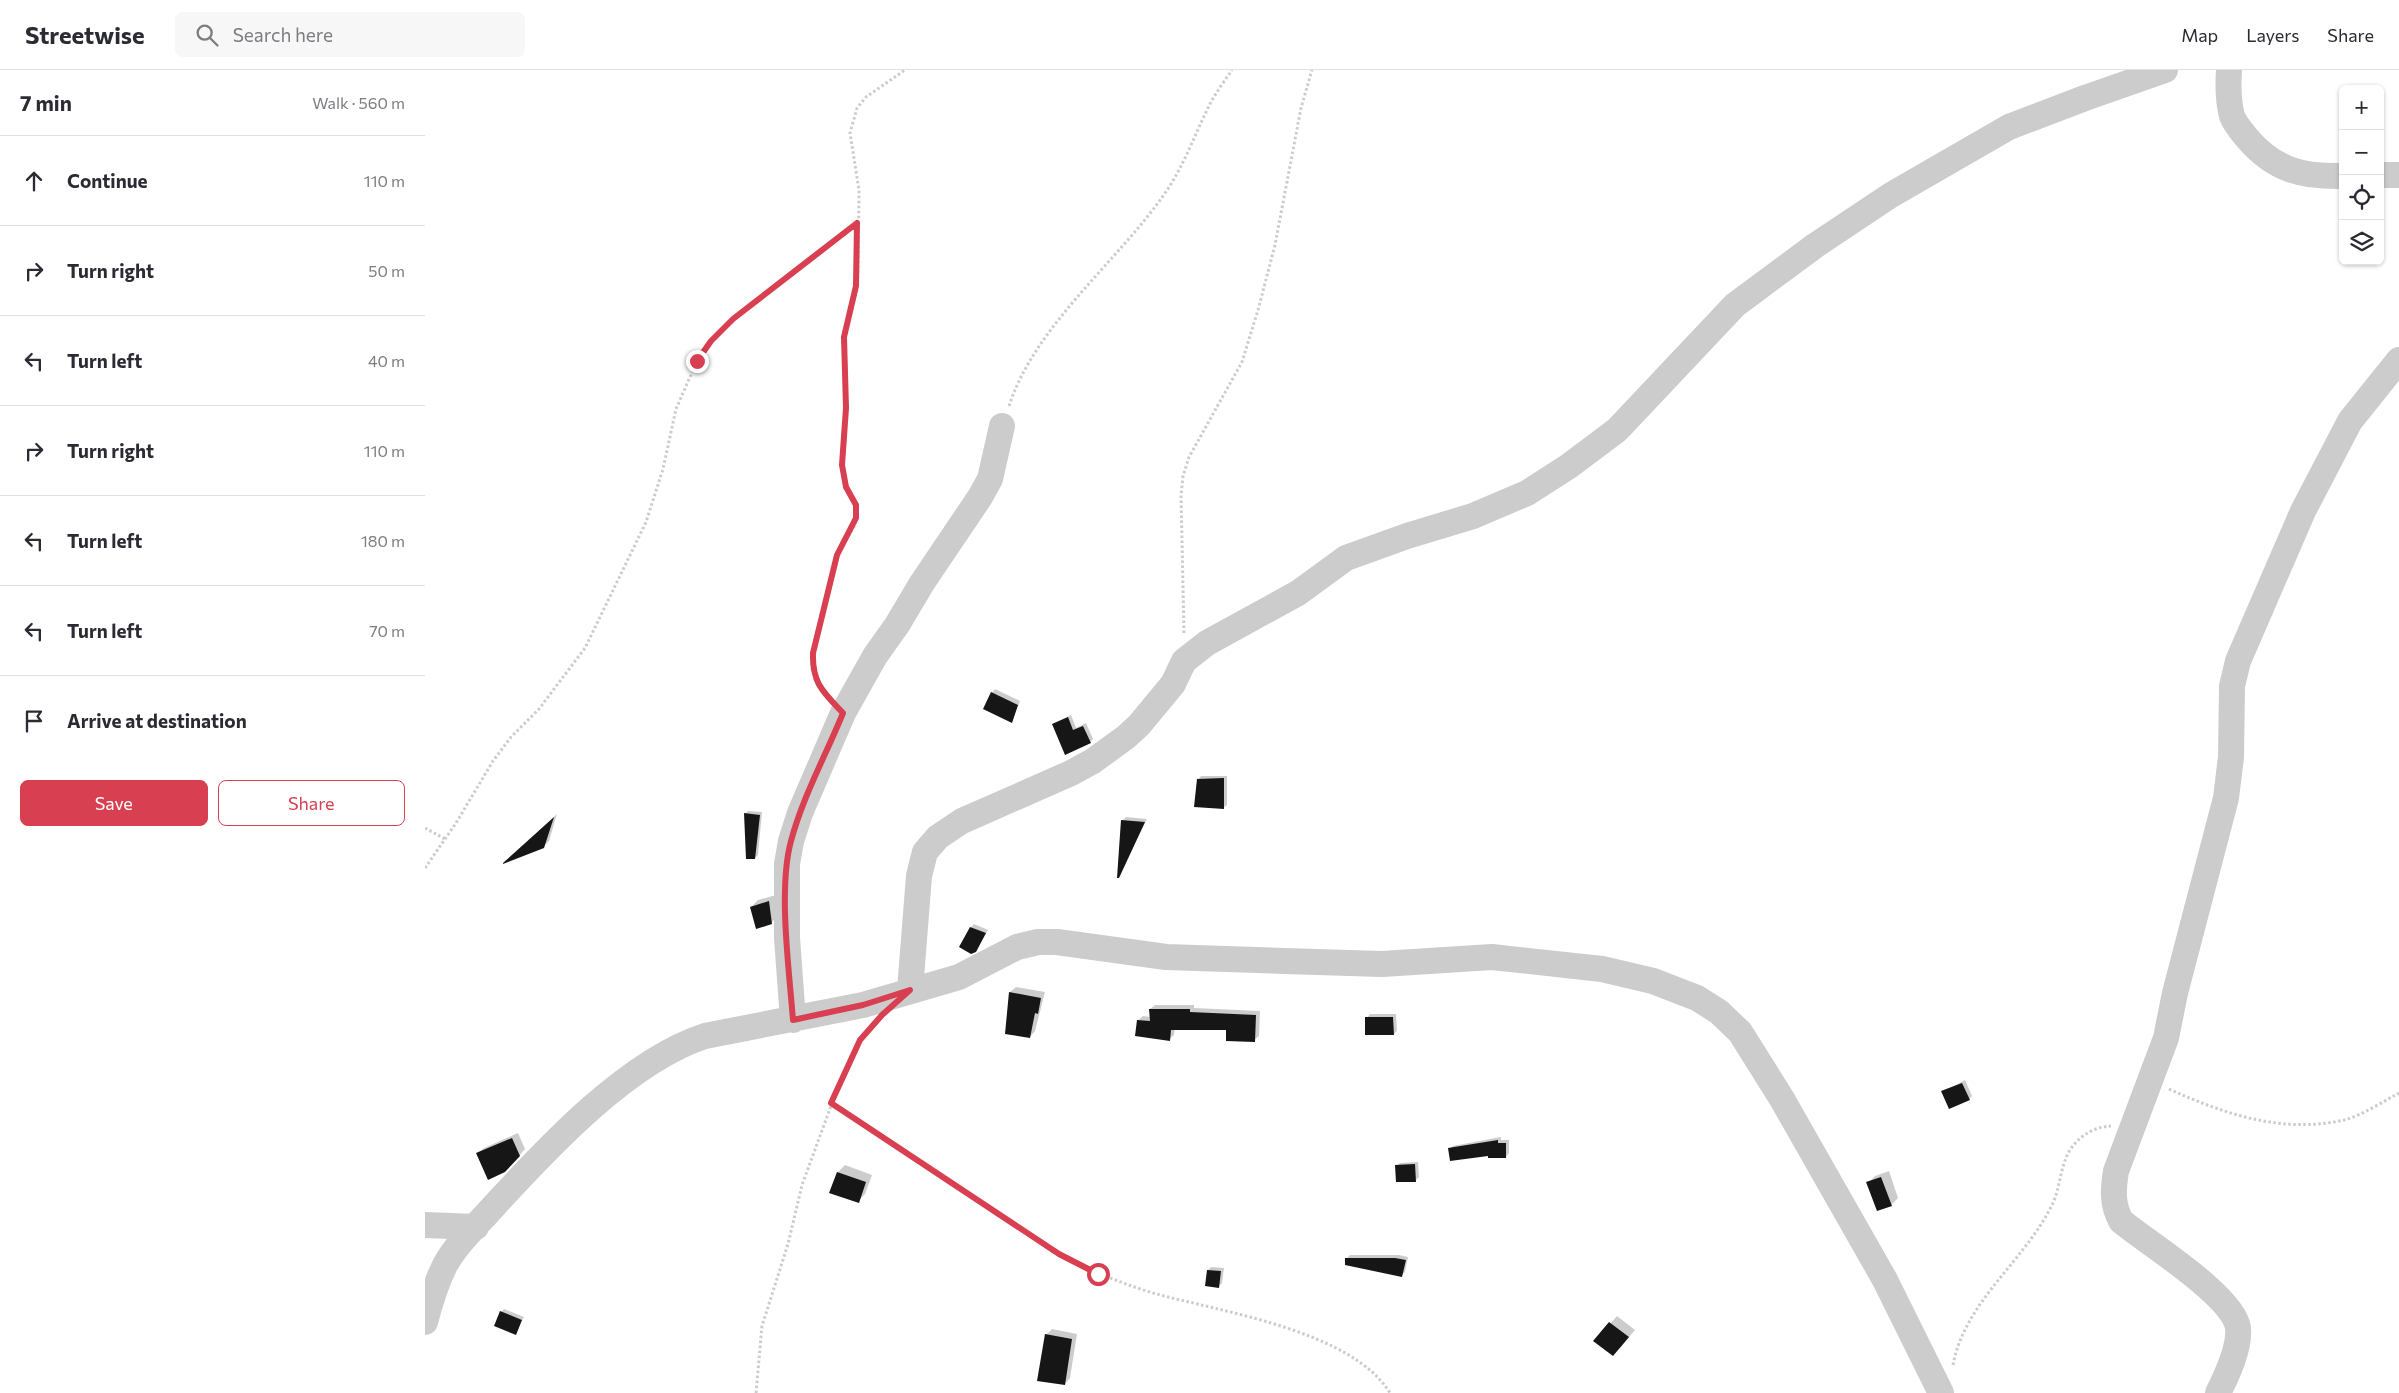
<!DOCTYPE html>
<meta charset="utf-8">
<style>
body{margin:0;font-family:Commissioner,sans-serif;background:#f7f7f7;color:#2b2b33}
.controls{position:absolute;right:15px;top:15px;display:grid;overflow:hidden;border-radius:8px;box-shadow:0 1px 4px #0004}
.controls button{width:45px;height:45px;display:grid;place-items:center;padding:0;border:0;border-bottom:1px solid #e1e1e2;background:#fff;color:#2b2b33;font:25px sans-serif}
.stop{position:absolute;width:15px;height:15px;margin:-11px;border:4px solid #d83f50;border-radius:50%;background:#fff}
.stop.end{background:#d83f50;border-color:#fff;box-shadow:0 1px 5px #0008}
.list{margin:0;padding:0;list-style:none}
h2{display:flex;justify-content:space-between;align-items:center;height:65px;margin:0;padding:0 20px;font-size:21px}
h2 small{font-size:16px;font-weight:400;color:#7c7c81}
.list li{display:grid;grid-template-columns:32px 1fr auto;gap:15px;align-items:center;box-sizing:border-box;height:90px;padding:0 20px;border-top:1px solid #e1e1e2}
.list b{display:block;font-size:19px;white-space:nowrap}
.list em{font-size:16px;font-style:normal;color:#7c7c81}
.actions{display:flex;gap:10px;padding:15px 20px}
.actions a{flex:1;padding:11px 0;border:1px solid #d83f50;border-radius:8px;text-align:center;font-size:18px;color:#d83f50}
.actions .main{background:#d83f50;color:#fff}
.icon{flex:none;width:28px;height:28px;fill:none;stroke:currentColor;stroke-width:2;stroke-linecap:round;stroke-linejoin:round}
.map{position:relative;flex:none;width:1974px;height:1323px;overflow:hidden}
header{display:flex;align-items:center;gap:30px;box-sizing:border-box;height:70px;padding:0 25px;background:#fff;border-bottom:1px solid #e1e1e2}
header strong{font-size:24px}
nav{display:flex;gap:28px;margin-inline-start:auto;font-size:18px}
.search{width:350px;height:45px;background:#f7f7f7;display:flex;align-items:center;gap:12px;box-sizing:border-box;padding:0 18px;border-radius:8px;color:#7c7c81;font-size:19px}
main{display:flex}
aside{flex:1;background:#fff}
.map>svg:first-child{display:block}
</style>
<header>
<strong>Streetwise</strong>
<div class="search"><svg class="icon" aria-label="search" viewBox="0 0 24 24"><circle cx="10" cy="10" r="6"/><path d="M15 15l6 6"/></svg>Search here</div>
<nav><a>Map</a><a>Layers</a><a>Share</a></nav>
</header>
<main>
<aside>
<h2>7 min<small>Walk · 560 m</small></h2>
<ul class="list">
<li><svg class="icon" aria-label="ahead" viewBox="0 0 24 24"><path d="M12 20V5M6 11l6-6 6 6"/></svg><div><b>Continue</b></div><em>110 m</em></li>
<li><svg class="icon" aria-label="right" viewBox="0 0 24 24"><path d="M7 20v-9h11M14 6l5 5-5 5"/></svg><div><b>Turn right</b></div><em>50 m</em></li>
<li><svg class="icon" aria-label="left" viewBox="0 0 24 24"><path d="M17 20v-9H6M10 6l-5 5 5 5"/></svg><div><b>Turn left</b></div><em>40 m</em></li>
<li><svg class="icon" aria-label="right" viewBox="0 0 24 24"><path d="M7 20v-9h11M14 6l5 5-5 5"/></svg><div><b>Turn right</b></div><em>110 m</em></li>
<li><svg class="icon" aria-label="left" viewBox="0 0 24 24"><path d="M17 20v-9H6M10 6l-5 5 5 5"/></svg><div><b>Turn left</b></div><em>180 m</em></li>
<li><svg class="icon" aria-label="left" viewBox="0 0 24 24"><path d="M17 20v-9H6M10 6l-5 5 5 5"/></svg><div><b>Turn left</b></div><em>70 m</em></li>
<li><svg class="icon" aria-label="arrive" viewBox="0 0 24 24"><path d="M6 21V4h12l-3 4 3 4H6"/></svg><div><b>Arrive at destination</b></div></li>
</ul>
<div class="actions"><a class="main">Save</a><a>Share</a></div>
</aside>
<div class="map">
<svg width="1974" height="1323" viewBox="0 0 1974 1323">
<rect width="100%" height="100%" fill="#fff"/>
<path fill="#0003" d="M570 619 595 631 587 652 567 623Z
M646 645 651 658 661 653 668 669 665 672 628 654Z
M776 706H802V735L798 738 773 710Z
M323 741 337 742 333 785 330 788 320 744Z
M132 744 124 771 118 777 83 790Z
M701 747 722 749 694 806 698 750Z
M351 825 353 846 346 853 326 837 333 830Z
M549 854 563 860 553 877 546 857Z
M591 917 620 922 610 961 605 967 585 922Z
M730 935H769V938L835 941 834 966 829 970 802 958H750L749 965 744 969 713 950 718 946 726 947 725 939Z
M945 944H971L972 961 969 964 942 948Z
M1540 1010 1547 1026 1544 1029 1518 1022Z
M93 1063 100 1079 80 1101 53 1083 59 1078Z
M1076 1067V1070H1084V1083L1081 1087 1025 1079 1028 1076Z
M993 1092 994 1107 991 1110 971 1096 975 1093Z
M420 1095 447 1105 440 1124 433 1131 413 1102Z
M1464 1101 1473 1128 1466 1135 1443 1113 1450 1106Z
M925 1185H974L983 1187 980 1202 977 1205 922 1188Z
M786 1197 799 1198 797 1213 794 1216 783 1200Z
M79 1239 99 1247 90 1263 76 1242Z
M1192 1246 1210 1260 1195 1278 1170 1271Z
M627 1259 652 1264 645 1308 640 1314 621 1265Z"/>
<path fill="#161616" d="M566 622 593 635 587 653 558 639Z
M643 647 648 660 658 656 666 673 640 685 627 654Z
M799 708V739L769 737 772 709Z
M319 743 335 745 330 789H321Z
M129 747 119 778 78 794V793Z
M696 750 720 752 694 808H692Z
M344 831 347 854 331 859 325 837Z
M545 857 561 863 551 882 546 884 534 877Z
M584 922 616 928 613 944 610 943 605 968 580 964Z
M724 939H765V942L831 945 830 972 801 971V960H746L745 971 710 966 712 950 725 951Z
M940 947H968L969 965H940Z
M1537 1013 1545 1030 1524 1039 1516 1021Z
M87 1068 95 1086 80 1102 63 1110 51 1083Z
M1073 1070V1073H1081V1088H1063V1086L1025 1091 1023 1078Z
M990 1094 991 1112H971L970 1095Z
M412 1102 441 1112 434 1133 404 1123Z
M1456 1107 1467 1136 1452 1141 1441 1112Z
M920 1188H970L981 1190 977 1207 920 1195Z
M782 1200 796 1201 794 1218 780 1216Z
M75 1241 97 1250 91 1265 69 1256Z
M1184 1252 1204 1267 1188 1286 1168 1271Z
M620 1264 647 1269 640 1315 612 1311Z"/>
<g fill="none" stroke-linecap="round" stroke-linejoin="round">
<path stroke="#ccc" stroke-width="3" stroke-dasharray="2.5 2.5" stroke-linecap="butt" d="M584 336C610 256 690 194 738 126 759 97 770 63 786 32 792 21 800 10 807 0
M759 563 756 425 758 406 764 387 817 292 833 240 850 175 876 38 887 0
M402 626 393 615 387 599 390 571 412 485 430 455 432 442 431 435 418 407 417 395 421 339 419 267 422 249 430 225 433 204 434 120 425 63 432 38 441 27 480 0
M0 758 20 769
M0 798 31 753 68 691 86 667 114 639 160 578 221 452 238 399 251 339 272 291 286 271 308 249 432 153
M1744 1019C1799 1044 1858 1064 1919 1050 1938 1045 1957 1032 1974 1023
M406 1033 633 1184C664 1200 695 1213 728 1223 796 1242 926 1260 965 1323
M1528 1295C1540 1231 1599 1192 1627 1135 1636 1117 1635 1093 1647 1077 1657 1064 1670 1057 1686 1056
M331 1323 337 1256 363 1174 377 1115 417 1006 435 970 448 956"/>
<path stroke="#ccc" stroke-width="26" d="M1804 0C1803 15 1803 31 1807 46 1810 54 1817 62 1822 68 1849 100 1877 107 1918 106
M1955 105H1974
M485 920 494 806 500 782 513 767 537 751 646 703 668 691 701 667 714 655 748 614 759 591 782 573 873 523 921 488 982 466 1048 446 1102 423 1144 396 1192 360 1310 235 1391 175 1466 125 1584 57 1660 28 1740 0
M368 950 362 868V794L366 771 375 743 418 643 450 586 472 555 497 513 555 427 565 409 577 356
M0 1155 51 1157
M0 1252C5 1233 11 1213 20 1195 32 1173 53 1154 69 1136 123 1077 203 991 280 966L438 935 534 907 592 877 613 872H632L741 887 859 891 957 894 1067 887 1177 899 1228 911 1272 928 1294 942 1315 962 1357 1029 1460 1210 1516 1323
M1793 1323C1802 1305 1815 1278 1813 1258 1809 1226 1721 1172 1696 1151 1687 1134 1688 1120 1691 1101L1741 968 1750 923 1801 728 1806 687 1807 616 1813 591 1878 441 1925 351 1974 290"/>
</g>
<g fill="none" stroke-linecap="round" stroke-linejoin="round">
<path stroke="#d83f50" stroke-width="6" d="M272 291 286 271 308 249 432 153 431 216 419 267 421 338 417 395 421 417 431 435V448L412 485 388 583C387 613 398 622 418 643 401 685 378 726 366 771 353 819 364 898 368 950L438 935 485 920 457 945 435 970 406 1033 634 1184 673 1204"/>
</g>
</svg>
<div class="controls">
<button>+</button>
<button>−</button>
<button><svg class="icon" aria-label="locate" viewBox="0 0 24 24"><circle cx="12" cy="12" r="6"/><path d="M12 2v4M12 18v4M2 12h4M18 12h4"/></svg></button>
<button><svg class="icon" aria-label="layers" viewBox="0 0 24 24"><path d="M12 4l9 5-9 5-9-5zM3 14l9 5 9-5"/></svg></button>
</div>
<div class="stop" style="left:673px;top:1204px"></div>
<div class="stop end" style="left:272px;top:291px"></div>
</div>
</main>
